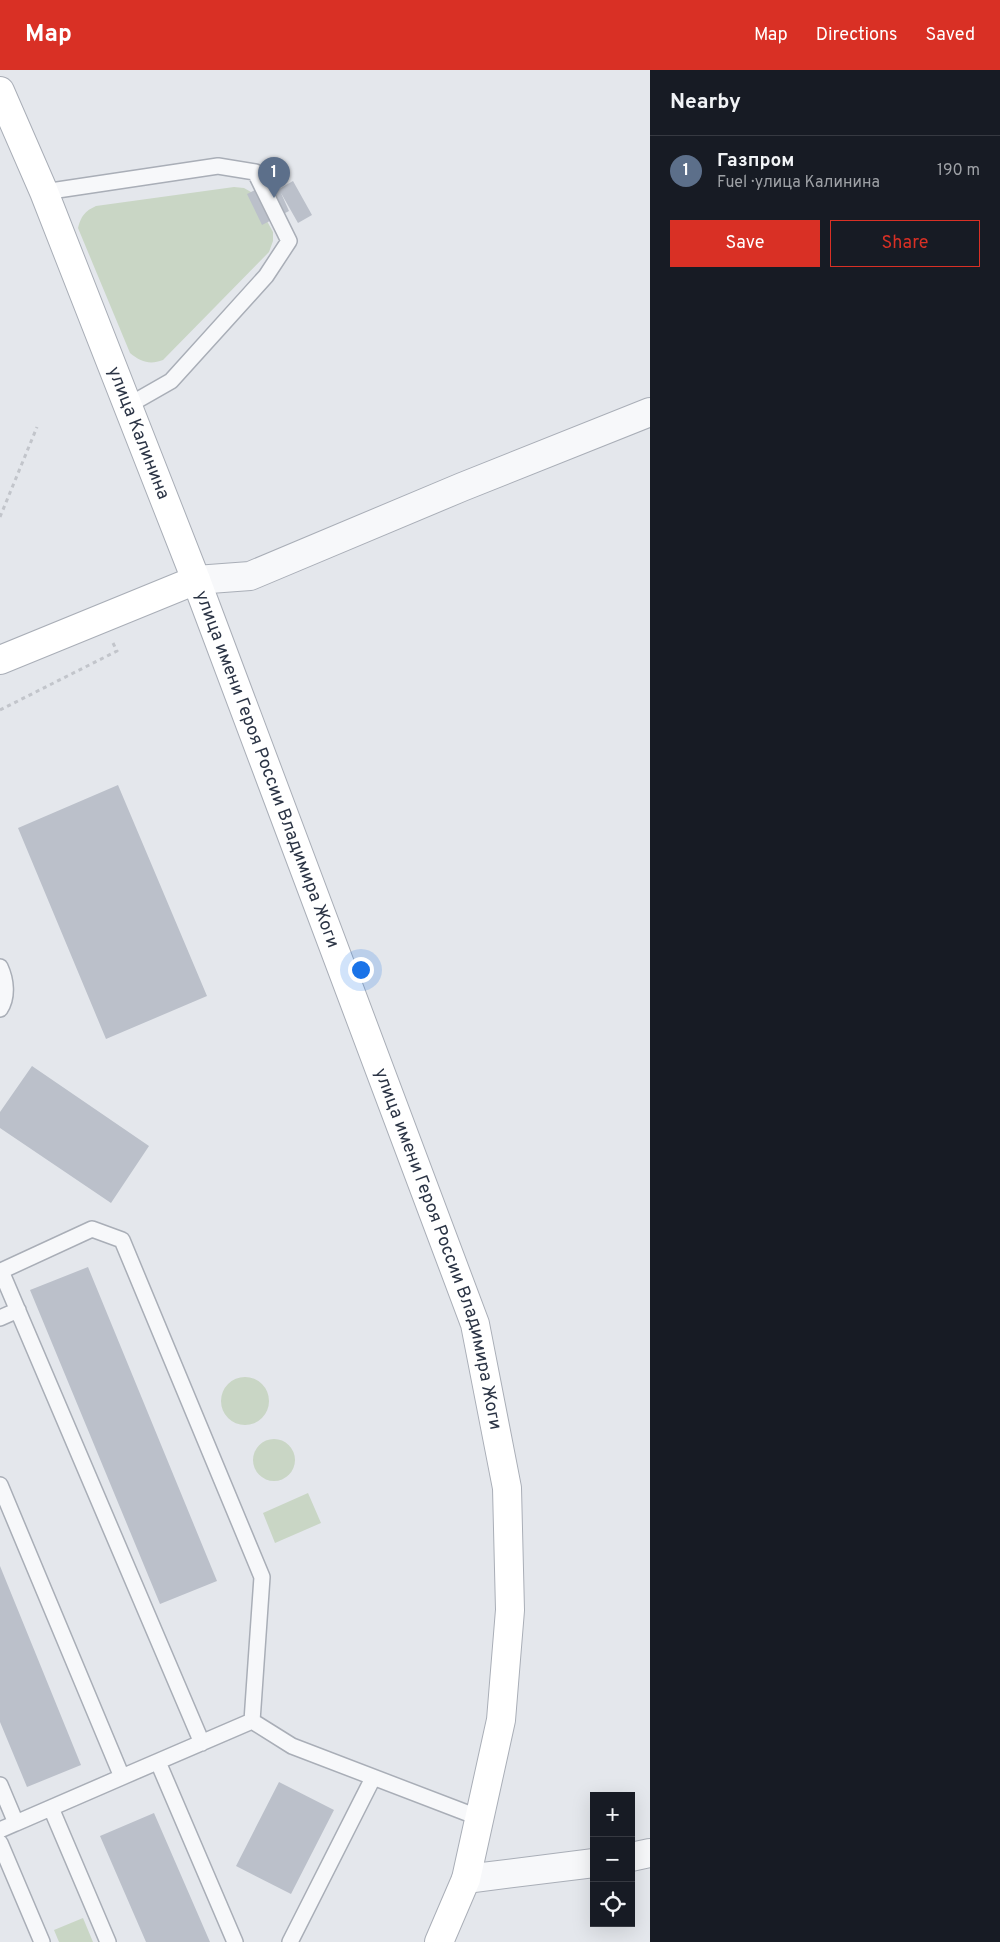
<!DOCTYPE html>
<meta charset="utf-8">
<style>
body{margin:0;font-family:Overpass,sans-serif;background:#20242c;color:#f1f3f6}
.controls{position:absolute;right:15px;bottom:15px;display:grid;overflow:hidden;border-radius:0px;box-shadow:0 5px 20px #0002}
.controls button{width:45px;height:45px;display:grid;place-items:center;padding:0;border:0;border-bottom:1px solid #363941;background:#171b24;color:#f1f3f6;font:25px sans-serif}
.you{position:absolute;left:360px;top:899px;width:18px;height:18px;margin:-12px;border:4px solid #fff;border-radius:50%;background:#1a73e8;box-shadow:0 0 0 8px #1a73e833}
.badge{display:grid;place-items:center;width:32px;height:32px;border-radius:50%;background:#d93025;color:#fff;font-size:16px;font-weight:700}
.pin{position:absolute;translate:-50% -41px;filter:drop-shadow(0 1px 2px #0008)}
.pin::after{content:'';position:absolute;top:26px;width:18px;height:15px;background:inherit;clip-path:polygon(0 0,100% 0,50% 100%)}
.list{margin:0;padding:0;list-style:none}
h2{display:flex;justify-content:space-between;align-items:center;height:65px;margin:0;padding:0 20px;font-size:21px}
h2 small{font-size:16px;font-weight:400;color:#9ea1a6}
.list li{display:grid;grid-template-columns:32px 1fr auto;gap:15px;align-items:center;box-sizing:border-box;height:70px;padding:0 20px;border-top:1px solid #363941}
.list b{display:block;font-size:19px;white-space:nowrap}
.list p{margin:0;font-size:16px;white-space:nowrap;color:#9ea1a6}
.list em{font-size:16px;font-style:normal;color:#9ea1a6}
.actions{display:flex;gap:10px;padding:15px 20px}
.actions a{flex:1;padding:11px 0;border:1px solid #d93025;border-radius:0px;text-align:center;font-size:18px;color:#d93025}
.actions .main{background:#d93025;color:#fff}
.icon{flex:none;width:28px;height:28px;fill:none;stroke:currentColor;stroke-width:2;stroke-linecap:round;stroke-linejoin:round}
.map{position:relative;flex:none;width:650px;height:1872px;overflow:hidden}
header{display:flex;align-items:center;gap:30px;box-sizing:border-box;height:70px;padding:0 25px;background:#d93025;color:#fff}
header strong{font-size:24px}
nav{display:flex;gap:28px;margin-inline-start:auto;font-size:18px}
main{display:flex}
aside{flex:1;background:#171b24}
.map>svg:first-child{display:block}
</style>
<header>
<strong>Map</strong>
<nav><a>Map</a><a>Directions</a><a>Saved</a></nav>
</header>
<main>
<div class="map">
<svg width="650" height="1872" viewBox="0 0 650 1872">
<rect width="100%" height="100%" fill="#e4e7ec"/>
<path fill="#c9d6c5" d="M234 117 244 118 251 122 273 162V171L269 182 163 290C150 295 141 292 130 283L78 158C81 146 85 141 96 136Z
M221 1331a24 24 0 1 1 48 0a24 24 0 1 1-48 0Z
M253 1390a21 21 0 1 1 42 0a21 21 0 1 1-42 0Z
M308 1423 321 1453 275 1473 263 1443Z
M83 1848 93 1872H59L54 1860Z"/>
<path fill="#bbc0ca" d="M275 110 279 119 293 111 312 145 298 153 281 123 289 141 262 155 247 124Z
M118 715 207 926 106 969 18 758Z
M32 996 149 1076 111 1133 0 1058V1042Z
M88 1197 217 1511 160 1534 30 1220Z
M0 1496 81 1695 27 1717 0 1652Z
M279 1712 334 1740 291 1824 236 1796Z
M154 1743 210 1872H146L100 1766Z"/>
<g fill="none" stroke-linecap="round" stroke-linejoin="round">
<defs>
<path id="service" d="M44 122 218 96 255 102 289 171 266 206 171 311 129 335
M0 897C6 910 8 927 0 939
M0 1248 18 1240
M0 1415 122 1707 252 1651
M202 1673 1 1201 92 1159 122 1170 262 1507 252 1651 292 1676 480 1748
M158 1692 235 1872
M0 1715 16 1753 122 1707
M51 1738 108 1872
M0 1760 16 1753
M0 1773 42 1872
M290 1872 373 1708"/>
<path id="minor" d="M196 510 250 506 462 417 650 342
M631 1787 650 1783
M466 1809 594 1793"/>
<g id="secondary">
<path id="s1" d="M0 21 44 122 196 510 475 1254 507 1418 510 1540 501 1650 466 1809 439 1872"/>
<path d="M0 590 196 510"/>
</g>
</defs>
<use href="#service" stroke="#a9aeb7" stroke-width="18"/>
<use href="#minor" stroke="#a9aeb7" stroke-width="30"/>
<use href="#secondary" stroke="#a9aeb7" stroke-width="30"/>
<path stroke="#c2c5cb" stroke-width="3" stroke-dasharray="4 4" stroke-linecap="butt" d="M0 447 37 357
M0 640 117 581 113 573"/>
<use href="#service" stroke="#f7f8fa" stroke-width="15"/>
<use href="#minor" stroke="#f7f8fa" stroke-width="28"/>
<use href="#secondary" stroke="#fff" stroke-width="28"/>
</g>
<g text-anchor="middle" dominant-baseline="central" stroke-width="5" stroke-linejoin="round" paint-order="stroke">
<g font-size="18" fill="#2b3445" stroke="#f4f6f9">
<text stroke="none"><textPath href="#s1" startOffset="369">улица Калинина</textPath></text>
<text stroke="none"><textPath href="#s1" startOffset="729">улица имени Героя России Владимира Жоги</textPath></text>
<text stroke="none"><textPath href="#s1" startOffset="1239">улица имени Героя России Владимира Жоги</textPath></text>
</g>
</g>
</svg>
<div class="controls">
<button>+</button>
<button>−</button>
<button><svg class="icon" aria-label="locate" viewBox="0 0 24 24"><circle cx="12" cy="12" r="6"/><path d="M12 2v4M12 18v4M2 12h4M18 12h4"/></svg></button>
</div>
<div class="you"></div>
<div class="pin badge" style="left:274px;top:128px;background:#5c6f8a">1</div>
</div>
<aside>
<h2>Nearby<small></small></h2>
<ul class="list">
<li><span class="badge" style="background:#5c6f8a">1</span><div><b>Газпром</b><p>Fuel · улица Калинина</p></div><em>190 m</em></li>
</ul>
<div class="actions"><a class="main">Save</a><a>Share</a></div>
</aside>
</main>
